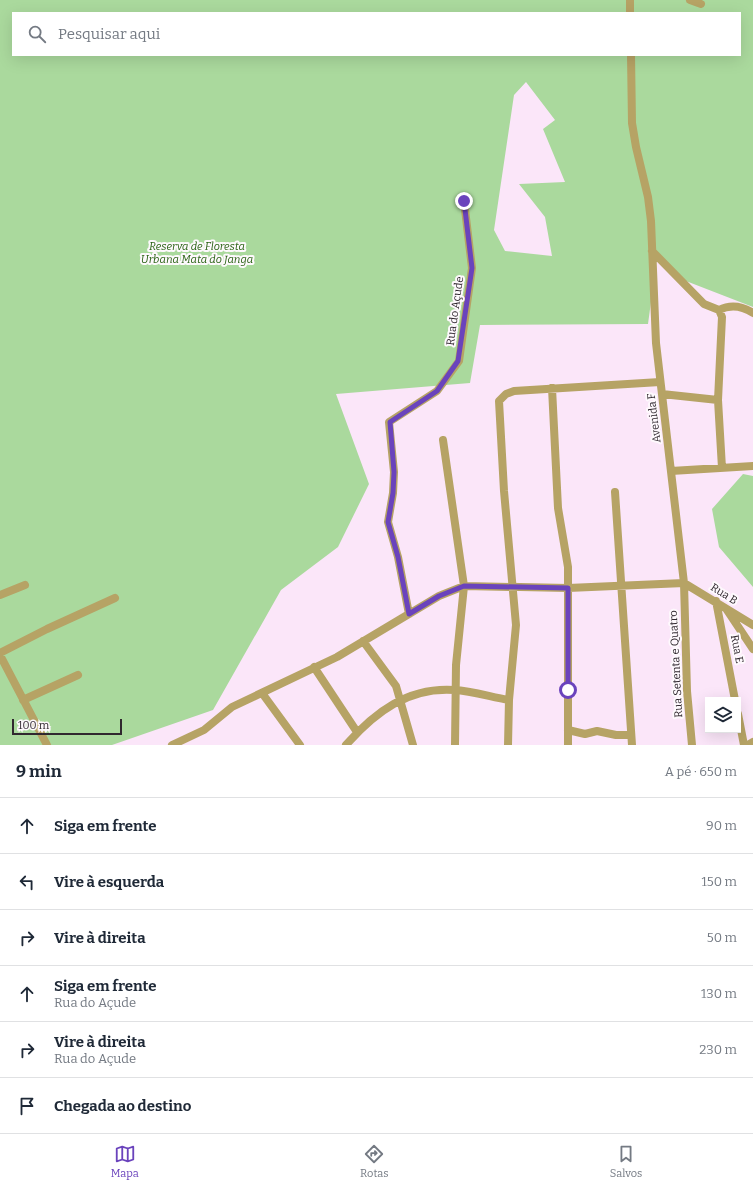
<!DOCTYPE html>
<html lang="pt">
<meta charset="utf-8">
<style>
body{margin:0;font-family:Bitter,serif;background:#f6f6f7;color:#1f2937}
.controls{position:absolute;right:12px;bottom:12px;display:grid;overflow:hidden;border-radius:0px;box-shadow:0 4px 16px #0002}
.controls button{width:36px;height:36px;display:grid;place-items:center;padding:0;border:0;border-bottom:1px solid #e0e1e3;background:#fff;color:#1f2937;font:20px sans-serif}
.scale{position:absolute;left:12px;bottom:10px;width:110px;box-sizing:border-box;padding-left:4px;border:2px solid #30282f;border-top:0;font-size:11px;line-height:14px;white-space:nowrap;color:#30282f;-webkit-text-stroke:3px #fef9fd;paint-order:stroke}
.stop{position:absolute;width:12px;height:12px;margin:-9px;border:3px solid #6a43bc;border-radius:50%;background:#fff}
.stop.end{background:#6a43bc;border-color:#fff;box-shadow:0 1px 4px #0008}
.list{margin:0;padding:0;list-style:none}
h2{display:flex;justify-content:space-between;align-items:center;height:52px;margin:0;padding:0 16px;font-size:17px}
h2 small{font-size:13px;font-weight:400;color:#747a83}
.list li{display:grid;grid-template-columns:26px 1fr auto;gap:12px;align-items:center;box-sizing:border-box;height:56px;padding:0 16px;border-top:1px solid #e0e1e3}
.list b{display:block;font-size:15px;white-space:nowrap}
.list p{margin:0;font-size:13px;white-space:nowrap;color:#747a83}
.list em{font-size:13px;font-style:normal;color:#747a83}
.icon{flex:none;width:22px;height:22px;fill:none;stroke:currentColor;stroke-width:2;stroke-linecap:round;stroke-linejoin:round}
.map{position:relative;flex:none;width:753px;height:745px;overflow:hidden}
.search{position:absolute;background:#fff;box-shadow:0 4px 16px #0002;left:12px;right:12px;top:12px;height:44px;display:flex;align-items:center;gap:10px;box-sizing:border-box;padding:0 14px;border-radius:0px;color:#747a83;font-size:15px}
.sheet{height:388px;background:#fff}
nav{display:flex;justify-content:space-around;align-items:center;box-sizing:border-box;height:56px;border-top:1px solid #e0e1e3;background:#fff;font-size:11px;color:#747a83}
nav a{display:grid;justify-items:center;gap:2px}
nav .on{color:#6a43bc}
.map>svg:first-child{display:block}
</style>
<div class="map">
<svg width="753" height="745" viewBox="0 0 753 745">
<rect width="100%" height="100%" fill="#fbe6f9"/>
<path fill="#aad99d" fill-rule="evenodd" d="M0 0H753V307L673 276 657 257 648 324 480 325 470 383 336 394 369 484 338 547 281 590 213 710 112 745H0ZM13 13H740V55H13ZM526 82 555 120 543 129 565 182 519 184 545 217 552 256 505 251 494 230 514 95Z
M743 474 753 476V587L719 547 712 509Z"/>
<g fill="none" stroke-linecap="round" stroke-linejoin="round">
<path stroke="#b6a365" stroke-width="8" d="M630 0V13
M690 0 701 4
M631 55 632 123 636 147 648 197 651 221 656 343 684 583 687 691 692 745
M652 251 704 304 719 310 722 317 718 400 722 468
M719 310C731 304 742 306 753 313
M552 388 558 508 568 567V745
M662 394 718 400
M443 440 464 586 456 665 455 745
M671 471 753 466
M615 492 632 745
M684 583 753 625
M0 595 25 585
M716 601 735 700
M727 610 753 649
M409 614 398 557 388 522 393 493 394 472 389 422 437 391 459 361 472 268 464 201
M363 641 396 686 413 745
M0 653 47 629 115 598
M0 655 47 745
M314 667 357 732
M262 693 300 745
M23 700 78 675
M738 714 744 745
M568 730 585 734 597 731 616 735H631
M172 745 204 730 232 707 337 657 439 596 464 586 568 588 684 583
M346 745C375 712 408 687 454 690 472 691 491 697 509 700
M508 745 509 700 516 625 504 491 499 401 506 394 514 391 660 382
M748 745 753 742"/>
</g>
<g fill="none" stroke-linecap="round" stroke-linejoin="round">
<path stroke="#6a43bc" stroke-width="5" d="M464 201 472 268 458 361 437 391 390 422 394 472 393 493 388 522 398 557 409 614 439 596 464 586 568 588V690"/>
</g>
<g text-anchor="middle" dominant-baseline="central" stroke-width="4" stroke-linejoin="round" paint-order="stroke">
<g font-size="11" font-style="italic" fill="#296213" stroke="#fef9fd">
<text x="197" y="246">Reserva de Floresta<tspan x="197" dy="13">Urbana Mata do Janga</tspan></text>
</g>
<g font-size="11" fill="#30282f" stroke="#fef9fd">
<text transform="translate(455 311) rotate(-82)">Rua do Açude</text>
<text transform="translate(654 418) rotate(-97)">Avenida F</text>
<text transform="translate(724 594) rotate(32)">Rua B</text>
<text transform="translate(737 649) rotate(79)">Rua E</text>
<text transform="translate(676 664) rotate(-93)">Rua Setenta e Quatro</text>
</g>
</g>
</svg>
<div class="controls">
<button><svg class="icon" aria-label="layers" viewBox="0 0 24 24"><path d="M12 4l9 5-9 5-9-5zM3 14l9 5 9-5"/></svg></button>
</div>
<div class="scale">100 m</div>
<div class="stop" style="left:568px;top:690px"></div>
<div class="stop end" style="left:464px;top:201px"></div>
<div class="search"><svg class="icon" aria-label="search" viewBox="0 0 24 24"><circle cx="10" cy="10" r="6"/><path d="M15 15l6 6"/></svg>Pesquisar aqui</div>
</div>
<section class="sheet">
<h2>9 min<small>A pé · 650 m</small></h2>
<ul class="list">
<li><svg class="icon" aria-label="ahead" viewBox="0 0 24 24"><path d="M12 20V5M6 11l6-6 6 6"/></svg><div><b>Siga em frente</b></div><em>90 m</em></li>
<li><svg class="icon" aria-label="left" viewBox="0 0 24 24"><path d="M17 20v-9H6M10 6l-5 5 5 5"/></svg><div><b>Vire à esquerda</b></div><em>150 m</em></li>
<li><svg class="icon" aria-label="right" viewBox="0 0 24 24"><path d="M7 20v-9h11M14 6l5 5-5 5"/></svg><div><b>Vire à direita</b></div><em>50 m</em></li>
<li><svg class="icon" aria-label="ahead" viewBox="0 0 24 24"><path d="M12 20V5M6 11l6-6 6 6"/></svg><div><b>Siga em frente</b><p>Rua do Açude</p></div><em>130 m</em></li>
<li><svg class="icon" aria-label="right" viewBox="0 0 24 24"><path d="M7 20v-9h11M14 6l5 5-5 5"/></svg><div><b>Vire à direita</b><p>Rua do Açude</p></div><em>230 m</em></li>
<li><svg class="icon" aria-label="arrive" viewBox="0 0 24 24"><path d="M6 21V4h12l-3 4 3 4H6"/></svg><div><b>Chegada ao destino</b></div></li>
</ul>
</section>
<nav>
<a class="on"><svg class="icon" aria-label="map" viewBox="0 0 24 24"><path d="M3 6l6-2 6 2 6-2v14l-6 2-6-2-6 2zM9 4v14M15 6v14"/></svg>Mapa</a>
<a><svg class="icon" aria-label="directions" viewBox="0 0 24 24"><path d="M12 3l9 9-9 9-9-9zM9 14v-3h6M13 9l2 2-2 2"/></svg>Rotas</a>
<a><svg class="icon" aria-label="saved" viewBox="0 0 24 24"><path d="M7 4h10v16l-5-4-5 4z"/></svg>Salvos</a>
</nav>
